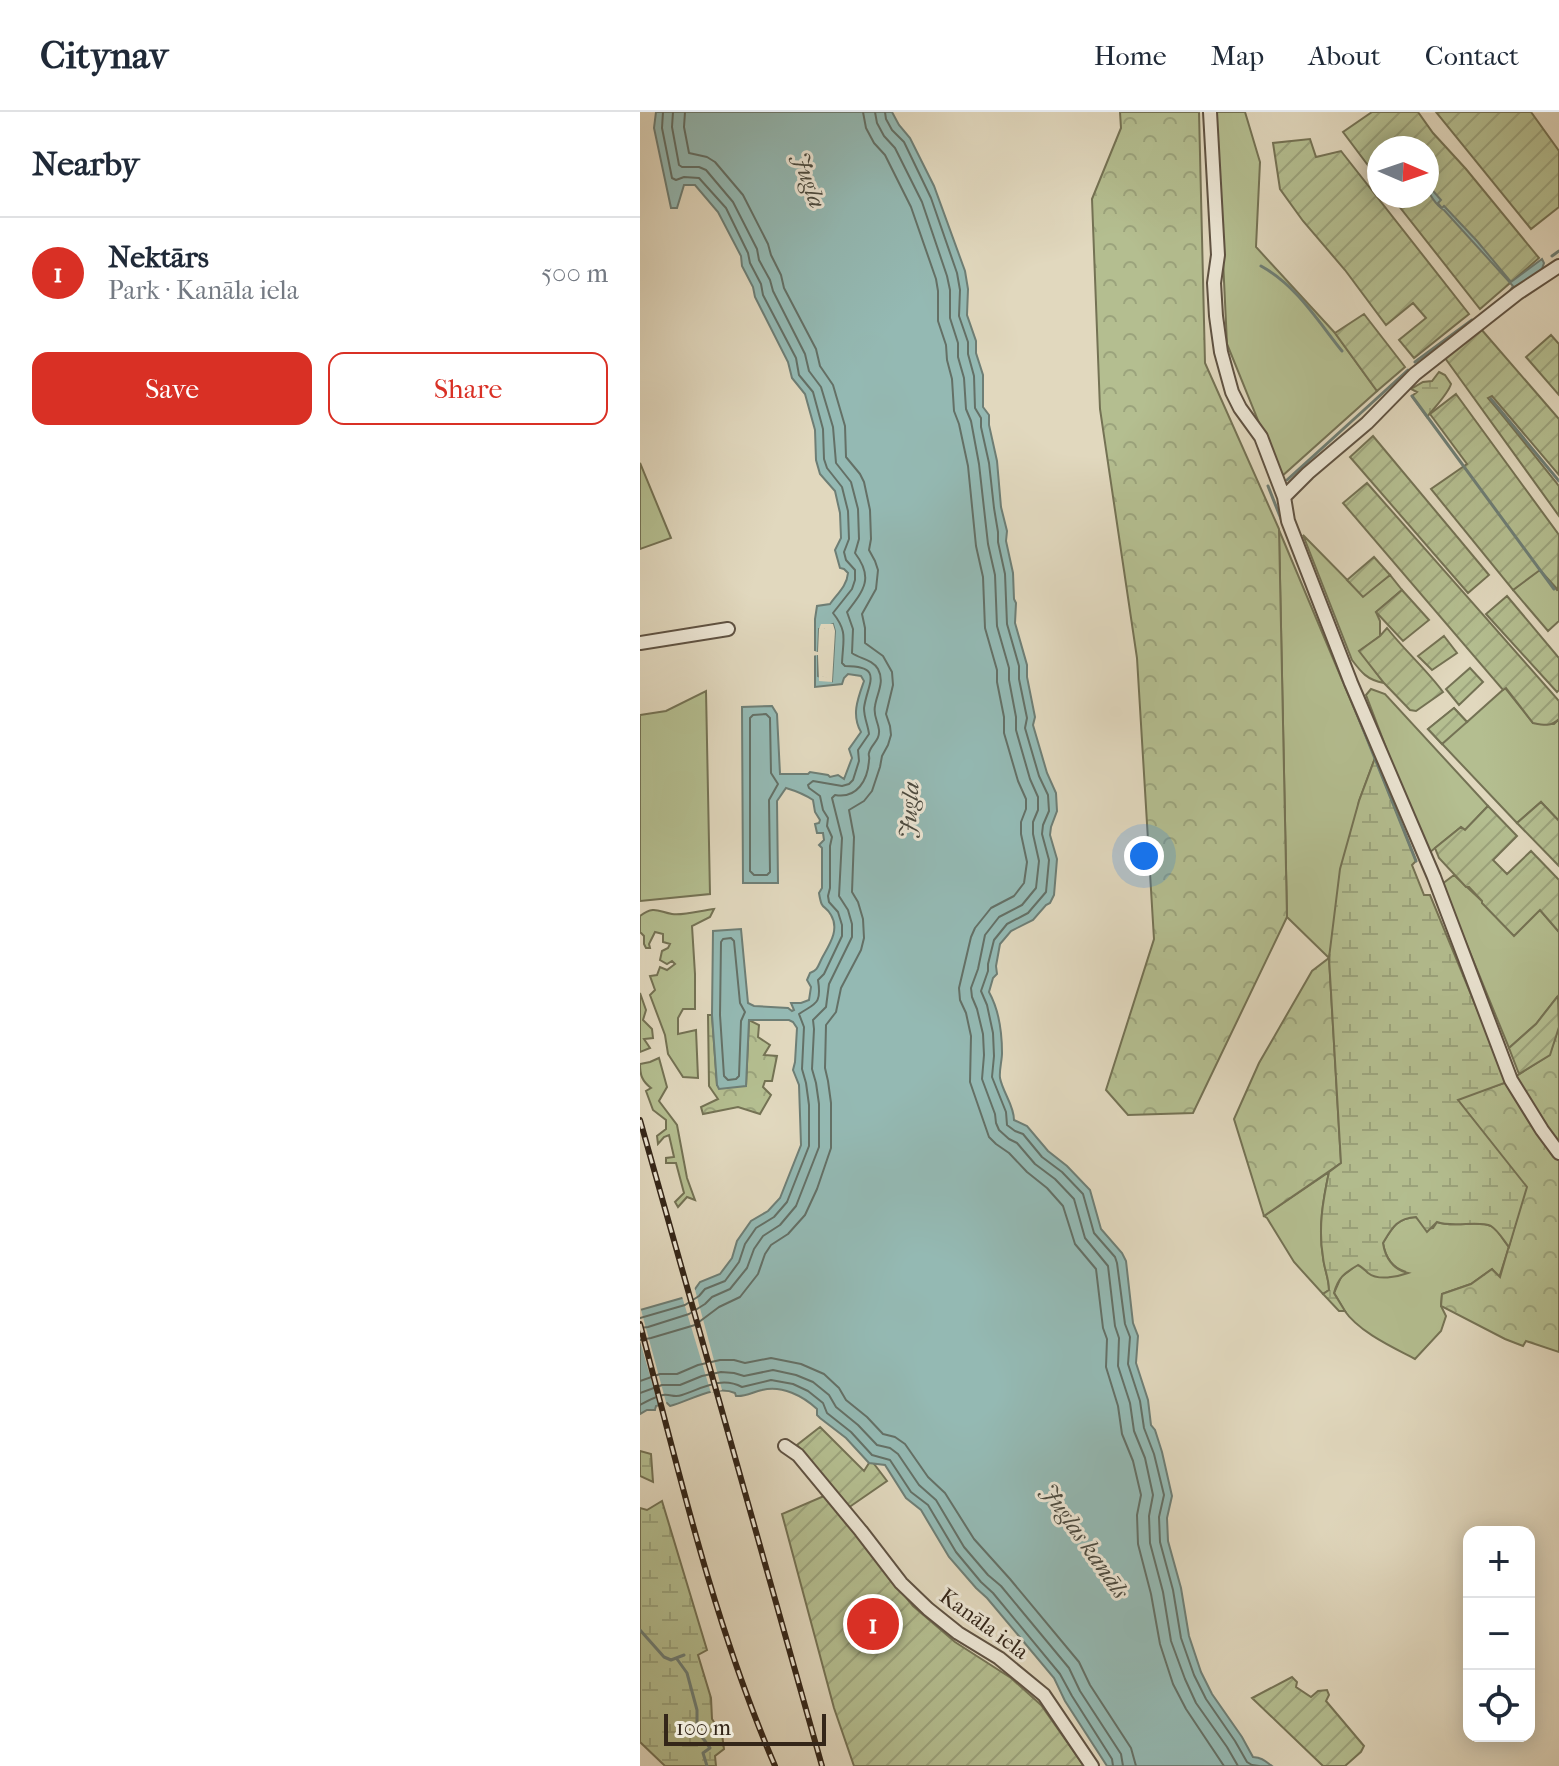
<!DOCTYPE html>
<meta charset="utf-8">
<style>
body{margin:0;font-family:"IM FELL French Canon",serif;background:#f6f6f7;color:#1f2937}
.controls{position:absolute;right:24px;bottom:24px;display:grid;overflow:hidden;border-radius:16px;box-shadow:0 4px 20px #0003}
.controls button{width:72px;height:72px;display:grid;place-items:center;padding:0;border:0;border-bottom:2px solid #e0e1e3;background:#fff;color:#1f2937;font:40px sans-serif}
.compass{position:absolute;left:727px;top:24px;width:72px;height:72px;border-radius:50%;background:#fff;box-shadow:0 4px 20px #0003;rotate:92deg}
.scale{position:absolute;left:24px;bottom:20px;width:162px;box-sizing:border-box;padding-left:8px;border:4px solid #342619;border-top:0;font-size:22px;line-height:28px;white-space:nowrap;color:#342619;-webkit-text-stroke:6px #ece6d5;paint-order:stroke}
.you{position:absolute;left:504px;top:744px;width:28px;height:28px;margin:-20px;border:6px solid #fff;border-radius:50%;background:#1a73e8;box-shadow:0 0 0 12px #1a73e833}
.badge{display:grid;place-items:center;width:52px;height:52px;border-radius:50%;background:#d93025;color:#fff;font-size:26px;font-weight:700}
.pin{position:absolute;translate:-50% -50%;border:4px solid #fff;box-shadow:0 2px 8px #0006}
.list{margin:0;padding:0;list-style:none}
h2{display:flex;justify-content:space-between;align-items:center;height:104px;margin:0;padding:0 32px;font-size:34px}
h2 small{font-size:26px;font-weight:400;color:#747a83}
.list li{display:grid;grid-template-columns:52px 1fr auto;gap:24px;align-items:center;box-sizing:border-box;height:112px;padding:0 32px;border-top:2px solid #e0e1e3}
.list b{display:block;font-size:30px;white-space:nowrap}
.list p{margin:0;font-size:26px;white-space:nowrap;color:#747a83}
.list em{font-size:26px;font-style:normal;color:#747a83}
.actions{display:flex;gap:16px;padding:24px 32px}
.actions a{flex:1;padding:18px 0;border:2px solid #d93025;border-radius:16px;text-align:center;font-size:28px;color:#d93025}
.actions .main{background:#d93025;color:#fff}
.icon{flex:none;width:44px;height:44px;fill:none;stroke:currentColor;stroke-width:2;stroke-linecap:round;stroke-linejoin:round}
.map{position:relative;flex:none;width:919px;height:1654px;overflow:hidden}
header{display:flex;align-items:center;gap:48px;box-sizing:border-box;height:112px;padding:0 40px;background:#fff;border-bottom:2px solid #e0e1e3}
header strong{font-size:38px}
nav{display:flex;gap:44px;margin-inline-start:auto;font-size:28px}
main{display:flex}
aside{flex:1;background:#fff}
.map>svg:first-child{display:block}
</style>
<header>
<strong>Citynav</strong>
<nav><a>Home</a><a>Map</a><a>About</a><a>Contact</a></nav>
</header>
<main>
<aside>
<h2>Nearby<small></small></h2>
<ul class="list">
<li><span class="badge">1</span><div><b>Nektārs</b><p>Park · Kanāla iela</p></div><em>500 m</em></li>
</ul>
<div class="actions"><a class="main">Save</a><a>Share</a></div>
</aside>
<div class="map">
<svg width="919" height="1654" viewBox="0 0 919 1654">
<defs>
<pattern id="forest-crowns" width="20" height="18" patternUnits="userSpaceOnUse" patternTransform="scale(2)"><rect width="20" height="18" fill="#b4be90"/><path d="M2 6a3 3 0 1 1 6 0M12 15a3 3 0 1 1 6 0" fill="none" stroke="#9ba37c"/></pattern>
<pattern id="wetland-marsh" width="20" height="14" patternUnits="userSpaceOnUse" patternTransform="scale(2)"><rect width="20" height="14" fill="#b4be90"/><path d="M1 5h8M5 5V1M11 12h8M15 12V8" fill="none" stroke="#9ba37c"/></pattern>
<pattern id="garden-furrows" width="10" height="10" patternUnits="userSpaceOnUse" patternTransform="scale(2)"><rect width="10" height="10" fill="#b4be90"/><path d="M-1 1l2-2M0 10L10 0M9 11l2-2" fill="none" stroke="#9ba37c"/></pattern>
</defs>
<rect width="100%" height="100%" fill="#e1d8be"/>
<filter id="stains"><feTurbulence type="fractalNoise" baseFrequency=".0025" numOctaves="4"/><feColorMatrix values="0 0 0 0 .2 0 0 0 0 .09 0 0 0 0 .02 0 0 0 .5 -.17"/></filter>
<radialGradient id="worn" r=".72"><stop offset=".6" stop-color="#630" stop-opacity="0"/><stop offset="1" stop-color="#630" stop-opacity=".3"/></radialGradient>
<path fill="#b4be90" stroke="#747254" stroke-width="2" d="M576 0H605L620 50 616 135 695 221 737 279 641 365 587 232Z
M0 351 31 426 0 437Z
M639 418 735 646 719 689 689 846 647 805Z
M663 423 723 484 750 463 762 478 736 500 740 509V524L720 539 744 571C727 568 721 560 712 548Z
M900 457 917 478 919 477V509L908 519 873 478Z
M865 576 893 611 914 612 919 607V709L901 690 877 711 788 617 814 596 827 610Z
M731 577 745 582 848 694 825 718 821 715 789 741 774 709 726 583Z
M66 579 70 782 0 789V603L26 599Z
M814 763 842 789 900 798 919 820V886L917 885 896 912 869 936 802 772Z
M74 797 70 805 52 814 55 862V897H43L38 906V922L56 918 58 966 43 965 28 942 25 923 10 883 15 878 10 864 17 863 20 855 27 858 35 852 32 849 27 852 20 848 22 839 28 836 30 832 23 830V822L15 820 9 832 10 836H6L4 832V824L0 820V804C14 793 19 800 32 802 43 804 63 798 74 797Z
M0 881 6 898 3 908 12 917 13 926 4 927 10 936 0 940Z
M19 946 27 975 19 989 37 1013 47 1066 55 1088 47 1085 38 1095 35 1090 44 1081 36 1051H26V1046L34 1045 29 1023 24 1025 18 1032 17 1024 26 1017V1008L13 998 6 979 11 976C2 969 0 963 0 952L10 950Z
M689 1060C683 1088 678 1116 683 1145 684 1157 689 1166 689 1178L683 1182 654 1150 627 1106 624 1104Z
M776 1105C781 1110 785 1118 793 1116L797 1110C813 1116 839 1108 851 1114 858 1118 864 1129 869 1135L859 1166 852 1157 831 1172 802 1182 801 1194 806 1204 801 1219 775 1247C752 1235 719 1220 704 1198 701 1193 698 1187 694 1181L701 1165 717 1153 766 1160C752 1156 745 1144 743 1131 752 1116 757 1106 776 1105Z"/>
<path fill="url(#forest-crowns)" stroke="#747254" stroke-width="2" d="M480 0H559L565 251 639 417 647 805 553 1001 488 1003 466 978 514 827 497 546 460 297 452 87 481 16Z
M689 846 701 1051 624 1104 594 1007 619 951 672 859Z
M68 903H72L77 973 106 974 109 908 119 913 118 925 130 933 124 943 137 944 132 969H125L123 975 131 983 120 1002 98 995 63 1002 61 995 78 987 69 974Z
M919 915V1240L886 1229 883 1234 865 1227 801 1194 802 1182 831 1172 852 1157 860 1165 886 1075 817 987 867 970 909 943Z"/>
<path fill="url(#wetland-marsh)" stroke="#747254" stroke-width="2" d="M799 260 805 263 811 272C808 282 794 296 787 305L772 284 777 280 771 277 783 270 792 269Z
M735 646 776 749 772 753 784 783H790L867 970 818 988 887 1075 869 1135C864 1129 858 1118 851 1114 839 1108 813 1116 797 1110L787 1120 776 1105C757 1106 752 1116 743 1131 745 1145 753 1158 768 1161 757 1165 738 1169 728 1161 725 1158 722 1155 718 1153 704 1161 698 1166 694 1181L705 1199H699L683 1182 689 1178C689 1166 684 1157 683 1145 678 1116 683 1088 689 1060L701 1051 689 846 700 757 719 689Z
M0 1339 11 1342 13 1370 0 1364Z
M22 1389 67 1538 58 1543 71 1586 72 1607 82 1622 84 1637 75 1644 76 1654H25L0 1630V1396L7 1398Z"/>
<path fill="url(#garden-furrows)" stroke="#747254" stroke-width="2" d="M732 0H778L793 21 826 57 899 146 840 197 751 84H787V36H739V68L703 20Z
M796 0H891L919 39V95L891 117Z
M670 27 676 45 701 39 829 202 774 246 759 228 786 206 773 191 746 213 705 158 663 109 640 77 633 31Z
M724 202 765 255 737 279 695 221Z
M841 217 919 307V363L852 284 848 286C873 315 895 345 919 374V404L805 246 807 242Z
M911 223 919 232V283L886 245Z
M816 282 919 423 918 478 900 458 873 478 791 377 827 352 790 302Z
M733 324 849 463 828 481 710 345Z
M727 371 919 589V607C911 615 903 613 893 611L866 576 863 578 703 391Z
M734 445 750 463 723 485 707 468Z
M762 478 789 508 763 529 736 500Z
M867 484 919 546V578L917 580 846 502Z
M747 516C765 539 786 557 803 580L776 599 770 598 744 571 719 539 740 524Z
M804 524 817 541 792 558 778 544Z
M830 556 843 570 819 593 806 577Z
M814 596 827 610 802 632 788 617Z
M901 690 919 709V754L877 711Z
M848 694 877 724 853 748 867 762 891 739 919 768V820L900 798 874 824 842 791V789L829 775H826L799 746 795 736 821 715 825 718Z
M918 884 919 915 910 943 879 962 869 936 896 912Z
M180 1315 224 1359 229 1351 228 1344 247 1369 208 1396 157 1333Z
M184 1384 273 1494 315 1530 371 1566 401 1593 444 1654H214L194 1596 142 1402Z
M652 1565 657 1570 656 1575 671 1585 678 1579 687 1578 689 1583 686 1589 724 1634 721 1640 705 1654H683L612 1586Z"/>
<path fill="#94b9b3" stroke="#6e7e75" stroke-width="2" d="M16 0H252L259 13 270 26 294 74 325 159 328 177 327 203 336 229V241L343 263V295L349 303V313L357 349 361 395 367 419 366 429 373 461 374 487 376 491 375 511 387 553V565L395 605 393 613 407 661 416 681 417 699 411 715 410 723 417 747 414 783 410 791 406 793 393 808 371 819 360 832 356 854 357 862 353 866 349 880C359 898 362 920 362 941 362 949 359 958 360 966 363 981 374 993 374 1008L387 1014 408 1039 427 1054 450 1078 461 1117 482 1141 486 1149 493 1211 498 1224 496 1251 508 1288 511 1313 515 1318 522 1340 532 1384 527 1406 528 1429 541 1476 549 1524 561 1560 572 1582 602 1625 613 1645C623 1646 625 1649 632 1654H467L425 1589 414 1566 347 1486 336 1476 309 1445 281 1398 266 1386 245 1353 229 1351 206 1326 180 1306 177 1303V1297C163 1284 142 1273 122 1278 113 1280 105 1285 96 1284L95 1281C75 1272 50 1289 30 1294L27 1291 16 1294 15 1298H7L0 1302V1198L42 1186 55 1177 60 1170 80 1162 92 1146 97 1129 111 1109 128 1099 140 1086 161 1033 159 973 153 958 155 950 157 916 153 910 149 908H109L106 974 79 977 77 973 72 903 73 819 101 817 108 891 114 894 148 896 152 899 154 898 151 891H161L169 888 171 875 167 868 170 861C178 858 178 854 182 846 189 833 200 818 191 803 184 791 182 800 179 781L182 776V736L179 733 184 728 183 721H177L175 712 179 711 180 708 175 700 173 688C164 682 156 679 146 676L137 689 138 771H103L102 595 132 594 137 602 140 662H168L170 660 188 663 190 665 198 663 204 667 212 646 209 637 221 620C211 603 218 586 224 569L221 564 208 562 204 566 202 572 175 575V542H178V564L192 569 195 519 193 512 179 517 178 541 175 540V507L177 494 190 492C197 482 207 474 208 461L204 457 200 456 195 438 201 426 200 401 195 379 180 362 176 348 175 318 165 282 152 266 148 250 115 185 113 175 102 154 101 144 78 100 55 73H44L37 96H31L14 16Z
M787 72 801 88 798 91 802 96 804 94 837 129 871 170 902 147 904 151 902 157 840 203 869 180 873 174 804 98C797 94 787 81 787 72Z"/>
<path fill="#e1d8be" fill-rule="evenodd" d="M181 512H193L195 519 192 570 179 569 178 543 171 544V538L178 540 179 517ZM184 516H190L191 519 189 566 182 564Z
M54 1174 82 1278 71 1281 41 1181Z
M0 1194 27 1294 29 1298 26 1295 19 1297 18 1301 16 1297 19 1295 0 1229Z"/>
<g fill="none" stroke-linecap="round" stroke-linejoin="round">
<path stroke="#647066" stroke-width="2" d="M223 0 226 16 234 31 245 43 271 95 296 167 298 179V209L306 233 307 248 312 267 314 299 319 312 328 354 336 434 343 465 345 516 357 558V570L364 605V621L378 669 386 687V697L381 710V722L387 750 384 771 374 784 351 796 335 816 331 825 319 876 320 888 326 901 331 924 330 970 349 1025 356 1032 369 1041 387 1060 407 1076 423 1094 435 1132 456 1157 463 1216 467 1227 466 1255 478 1294 482 1322 493 1349 501 1383 497 1403 498 1432 511 1482 520 1532 533 1572 546 1597 584 1654
M235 0 237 11 244 24 255 36 282 90 307 164 310 178V206L318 231V245L324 266 326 297 331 309 339 352 348 432 355 463 357 514 369 556V568L376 605V618L390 667 398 685V698L393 710V722L399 749 396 776 382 793 359 805 345 823 338 857 331 876 332 885 337 897 343 922 344 943 342 967 355 1002 356 1011 359 1018 369 1027 377 1031 395 1052 415 1067 434 1087 445 1126 468 1154 475 1214 479 1226 478 1254 490 1291 494 1319 505 1346 513 1383 509 1404 510 1431 523 1480 531 1529 545 1567 556 1591 587 1635 598 1654
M245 0 246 7 252 18 264 30 291 86 317 161 320 178 319 204 328 230V242L334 264 335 296 341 306V315L349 351 354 396 358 420V430L365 462 367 512 379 554V567L387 606 385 616 399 664 408 683 409 699 403 713 402 722 409 748 406 780 388 801 367 812 354 828 348 852V859L341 879 347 893 353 921 354 944 352 965 366 1000 367 1013 375 1019 383 1022 402 1045 422 1060 443 1082 454 1121 475 1145 477 1151 485 1212 490 1225 488 1252 500 1289 504 1316 514 1342 524 1383 519 1405 520 1430 533 1478 541 1526 554 1563 566 1587 595 1629 607 1650 612 1653 619 1654
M126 602 130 606 131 661 138 672 129 688 130 760 127 763H114L110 759V606L113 603Z
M83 827 91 826 94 829 100 891 105 900 101 909 99 964 96 967 88 968 84 964 80 903 81 830Z
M0 1206 45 1193 59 1184 65 1177 85 1169 99 1150 105 1132 116 1116 134 1105 147 1090 169 1034V993L166 971 162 957 164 915 159 902C175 891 182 893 178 868L184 862 202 824V813L198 800 189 790 188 784 190 776V734L192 725 187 714 188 706 183 698 180 684 169 676 168 673 173 669 202 674 209 672 213 668 219 649 218 638 229 622C228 613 224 606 224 596 227 572 245 554 205 554L202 551C203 527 208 520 193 501L212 477 215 468V458L206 448 204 440 209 427 208 399 202 375 187 356 184 347 183 317 173 280 159 263 156 246 123 183 121 172 110 151 108 141 86 96 59 66 44 65 36 68 32 66 22 16 23 0
M0 1216 8 1215 49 1202 65 1192 72 1185 90 1177 107 1156 114 1137 123 1124 140 1113 156 1094 179 1035V992L176 971 172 957 174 917 173 908 186 895 189 872 212 825V812L208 798 199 784 202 726 192 686 195 683C217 687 228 668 229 648 230 645 228 643 229 641 231 632 240 629 239 618 238 609 233 604 235 594 237 581 245 570 238 557 232 547 220 547 212 541L213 517 207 500C224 478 234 466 215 441L219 427 218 397 211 370 196 351 193 315 181 275 169 259 165 242 133 179 130 168 119 148 117 137 93 90 66 58 59 55H42L39 53 32 15 33 0
M0 1228 11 1226 55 1213 79 1195 100 1185 118 1162 125 1142 131 1133 148 1122 165 1103 177 1077 191 1036V991L188 969 185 956 186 913 196 900 201 876 221 838 224 826 223 807 218 790 212 780 214 725 209 698 224 689 232 679 240 655 242 644 248 633 251 623 250 614 246 602 253 573 252 560 243 544 225 531V516L222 502 236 477 238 458 235 449 229 438 231 427 230 398 224 370 220 362 206 345 205 314 193 273 180 254 176 237 144 176 141 163 131 143 128 132 103 83 75 50 67 45 49 41 44 15 45 0
M0 1269 20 1262H37L58 1253 80 1248H94L105 1251 131 1246 161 1252 184 1262 199 1276 206 1288 227 1305 243 1322 255 1325 265 1332 288 1365 305 1381 334 1427 370 1467 439 1550 450 1573 491 1636 496 1654
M0 1281 22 1273H40L62 1264 81 1260 94 1261 104 1264 133 1258 156 1263 173 1270 189 1283 196 1295 218 1313 237 1333 250 1336 258 1342 279 1373 296 1388 324 1435 348 1463 361 1474 429 1556 440 1579 481 1642 483 1654
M0 1293C7 1289 15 1285 23 1283 31 1282 34 1286 42 1283 63 1276 81 1264 102 1275L131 1268 153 1272 168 1279 183 1291 187 1301 211 1320 232 1343 250 1348 271 1380 288 1393 316 1440 341 1470 353 1481 420 1562 432 1584 472 1647 473 1654"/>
<path stroke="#6e7e75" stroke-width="3" d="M912 144 919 139
M621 154C657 174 677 208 702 239
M775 250 832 208
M772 284 914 477
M851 287 919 369
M647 368 768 258
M628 374 643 412
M714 594 776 749
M0 1518 24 1545 31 1548 44 1543
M37 1547 47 1561 57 1598V1618L70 1636 63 1641 67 1654"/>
<defs>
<path id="minor" d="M570 0 578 143 574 171 576 204 581 240 592 280 600 296 621 325 644 385 648 409 711 571 794 765 871 968 902 1018 919 1041
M644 385 668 361 727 311 775 262 878 181 919 154
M0 531 88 517
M145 1334 158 1343 221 1419 261 1471 288 1497 318 1521 359 1546 404 1583 452 1654"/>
</defs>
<use href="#minor" stroke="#5f5242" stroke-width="16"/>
<use href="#minor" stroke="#ece6d5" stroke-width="12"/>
<defs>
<path id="rail" d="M0 1008 182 1654
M0 1212C39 1361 74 1512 135 1654"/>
</defs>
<use href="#rail" stroke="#342619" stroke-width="6"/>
<use href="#rail" stroke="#ece6d5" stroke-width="3" stroke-dasharray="9" stroke-linecap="butt"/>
</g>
<g text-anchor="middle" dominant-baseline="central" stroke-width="6" stroke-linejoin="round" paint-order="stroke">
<g font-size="22" fill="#342619" stroke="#ece6d5">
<text transform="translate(344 1512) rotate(36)">Kanāla iela</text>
</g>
<g font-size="24" font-style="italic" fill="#4c4b40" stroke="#ece6d5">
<text transform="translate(169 68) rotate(71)">Jugla</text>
<text transform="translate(269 698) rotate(-86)">Jugla</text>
<text transform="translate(445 1429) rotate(55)">Juglas kanāls</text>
</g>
</g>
<rect width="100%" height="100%" filter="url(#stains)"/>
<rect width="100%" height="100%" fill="url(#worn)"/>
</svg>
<div class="controls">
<button>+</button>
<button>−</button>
<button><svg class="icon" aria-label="locate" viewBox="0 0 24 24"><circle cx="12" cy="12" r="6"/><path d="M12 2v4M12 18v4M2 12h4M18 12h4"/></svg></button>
</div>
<svg class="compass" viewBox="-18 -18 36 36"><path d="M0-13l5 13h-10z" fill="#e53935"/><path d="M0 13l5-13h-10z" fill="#747a83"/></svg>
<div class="scale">100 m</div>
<div class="you"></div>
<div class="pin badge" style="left:233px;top:1512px">1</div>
</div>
</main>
